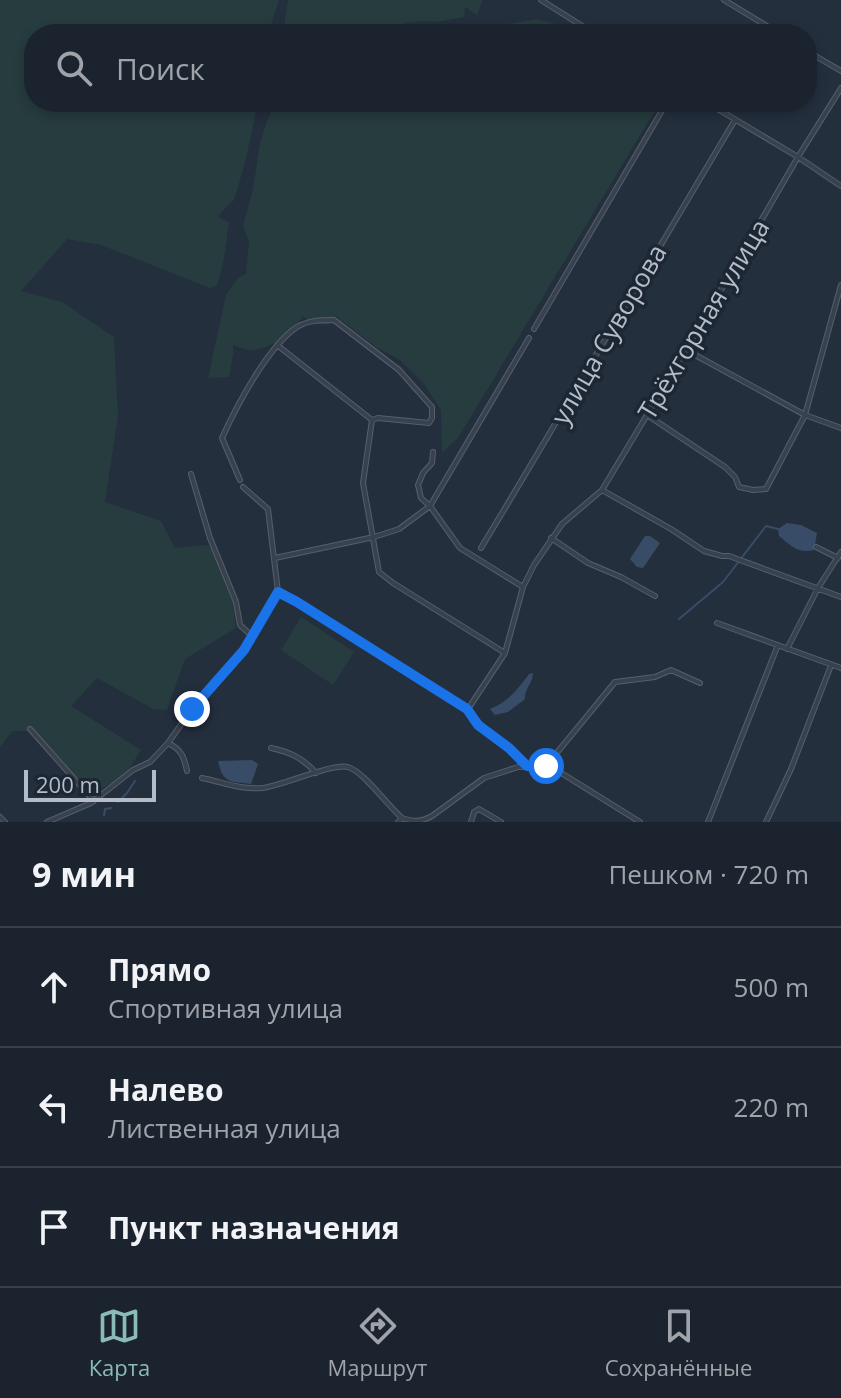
<!DOCTYPE html>
<html lang="ru">
<meta charset="utf-8">
<style>
body{margin:0;font-family:"Open Sans",sans-serif;background:#282f3a;color:#f1f3f6}
.scale{position:absolute;left:24px;bottom:20px;width:132px;box-sizing:border-box;padding-left:8px;border:4px solid #b4bcc9;border-top:0;font-size:22px;line-height:28px;white-space:nowrap;color:#b4bcc9;-webkit-text-stroke:6px #1d2633;paint-order:stroke}
.stop{position:absolute;width:24px;height:24px;margin:-18px;border:6px solid #1a73e8;border-radius:50%;background:#fff}
.stop.end{background:#1a73e8;border-color:#fff;box-shadow:0 2px 8px #0008}
.list{margin:0;padding:0;list-style:none}
h2{display:flex;justify-content:space-between;align-items:center;height:104px;margin:0;padding:0 32px;font-size:34px}
h2 small{font-size:26px;font-weight:400;color:#a0a4aa}
.list li{display:grid;grid-template-columns:52px 1fr auto;gap:24px;align-items:center;box-sizing:border-box;height:120px;padding:0 32px;border-top:2px solid #39404a}
.list b{display:block;font-size:30px;white-space:nowrap}
.list p{margin:0;font-size:26px;white-space:nowrap;color:#a0a4aa}
.list em{font-size:26px;font-style:normal;color:#a0a4aa}
.icon{flex:none;width:44px;height:44px;fill:none;stroke:currentColor;stroke-width:2;stroke-linecap:round;stroke-linejoin:round}
.map{position:relative;flex:none;width:841px;height:822px;overflow:hidden}
.search{position:absolute;background:#1b232e;box-shadow:0 4px 12px #0003;left:24px;right:24px;top:24px;height:88px;display:flex;align-items:center;gap:20px;box-sizing:border-box;padding:0 28px;border-radius:32px;color:#a0a4aa;font-size:30px}
.sheet{height:464px;background:#1b232e}
nav{display:flex;justify-content:space-around;align-items:center;box-sizing:border-box;height:112px;border-top:2px solid #39404a;background:#1b232e;font-size:22px;color:#a0a4aa}
nav a{display:grid;justify-items:center;gap:4px}
nav .on{color:#8bbbb9}
.map>svg:first-child{display:block}
</style>
<div class="map">
<svg width="841" height="822" viewBox="0 0 841 822">
<rect width="100%" height="100%" fill="#242f3e"/>
<path fill="#263c3f" d="M0 0H279L268 34H34V102H258L245 163 234 200 225 208 218 217 229 222C226 243 224 266 217 285L210 288 101 245 67 239 21 291 62 302 114 337 118 416 105 502 161 521 175 548 207 545 216 550 225 584 233 603 236 628 185 659 167 710 153 709 97 678 71 706 141 750 124 777 98 790 82 784 35 731H12L0 748Z
M288 0H483L477 15 465 7 464 17 436 22 424 21 405 23 393 28 364 34H283Z
M537 19 568 27 578 34H498L502 25Z
M276 102H660L475 410 457 439 442 453 441 410 424 384 400 360 376 347 336 316 328 325 311 323 303 316C296 331 267 351 251 350 244 350 239 347 233 345V355L229 377 208 378 226 295 238 278 246 274 249 241 243 226 253 189 260 143 267 121Z
M301 617 354 652 333 685 281 650Z"/>
<path fill="#394c67" d="M787 523 801 525 817 533 814 550C798 554 790 545 779 536L778 529Z
M645 536H650L660 543 643 568 637 567 630 559Z
M533 673C533 683 524 689 525 699L508 712 495 715 490 709C508 702 518 689 529 674Z
M252 760 258 764 251 784C230 781 223 784 218 761Z"/>
<g fill="none" stroke-linecap="round" stroke-linejoin="round">
<path stroke="#394c67" stroke-width="2" d="M679 619 723 582 766 526 778 529
M118 802 127 793 135 781
M104 815 105 809 111 808"/>
<defs>
<path id="minor" d="M541 0 595 34
M724 0 780 34
M807 51 841 71
M706 102 798 157 841 186
M534 329 667 102
M277 345 372 420 363 483 379 572 393 583 505 653
M686 350 805 415 841 428
M647 415 725 467 735 477 739 487 753 490 766 489 805 415 841 285
M433 452 432 463 423 473 418 485 421 498 430 506 460 548 523 587
M191 474 210 538 236 602 240 625 252 636
M240 480 222 438C236 407 268 346 297 327 309 320 321 320 334 320L399 370 432 407V418L429 423 378 418 372 420
M243 487 268 509 278 592 297 602 468 709C483 732 508 747 527 766
M602 490 671 529 704 551 722 556H729L841 597
M551 538 588 563 621 577 655 596
M816 547 838 558
M481 548C567 406 650 262 735 120
M275 558 374 537 399 529 430 506 529 338
M717 623 841 668
M787 649 818 588 841 552
M468 709 505 653 523 587 534 565 562 524 602 490 686 350 798 157 841 88
M30 729 94 801
M168 743C182 750 184 757 187 771
M271 748C290 752 303 758 316 773
M546 766 615 682 655 677 671 670 700 683
M202 778C222 782 241 790 263 788 283 785 333 763 348 767 364 772 387 805 402 818
M0 817 5 822
M47 822 91 803 133 770 150 762 168 743 197 702 244 650 278 592
M398 822 402 818C414 822 421 822 432 816L484 778 518 767 550 766 640 822
M471 822 474 812 479 809 501 822
M708 822 778 645
M766 822 791 769 830 668"/>
</defs>
<use href="#minor" stroke="#565f6c" stroke-width="6"/>
<use href="#minor" stroke="#38414e" stroke-width="4"/>
</g>
<g fill="none" stroke-linecap="round" stroke-linejoin="round">
<path stroke="#1a73e8" stroke-width="10" d="M192 709 244 650 278 592 297 602 467 709 478 725 509 748 527 766H546"/>
</g>
<g text-anchor="middle" dominant-baseline="central" stroke-width="7" stroke-linejoin="round" paint-order="stroke">
<g font-size="26" fill="#b4bcc9" stroke="#1d2633">
<text transform="translate(703 319) rotate(-59)">Трёхгорная улица</text>
<text transform="translate(608 334) rotate(-60)">улица Суворова</text>
</g>
</g>
</svg>
<div class="scale">200 m</div>
<div class="stop" style="left:546px;top:766px"></div>
<div class="stop end" style="left:192px;top:709px"></div>
<div class="search"><svg class="icon" aria-label="search" viewBox="0 0 24 24"><circle cx="10" cy="10" r="6"/><path d="M15 15l6 6"/></svg>Поиск</div>
</div>
<section class="sheet">
<h2>9 мин<small>Пешком · 720 m</small></h2>
<ul class="list">
<li><svg class="icon" aria-label="ahead" viewBox="0 0 24 24"><path d="M12 20V5M6 11l6-6 6 6"/></svg><div><b>Прямо</b><p>Спортивная улица</p></div><em>500 m</em></li>
<li><svg class="icon" aria-label="left" viewBox="0 0 24 24"><path d="M17 20v-9H6M10 6l-5 5 5 5"/></svg><div><b>Налево</b><p>Лиственная улица</p></div><em>220 m</em></li>
<li><svg class="icon" aria-label="arrive" viewBox="0 0 24 24"><path d="M6 21V4h12l-3 4 3 4H6"/></svg><div><b>Пункт назначения</b></div></li>
</ul>
</section>
<nav>
<a class="on"><svg class="icon" aria-label="map" viewBox="0 0 24 24"><path d="M3 6l6-2 6 2 6-2v14l-6 2-6-2-6 2zM9 4v14M15 6v14"/></svg>Карта</a>
<a><svg class="icon" aria-label="directions" viewBox="0 0 24 24"><path d="M12 3l9 9-9 9-9-9zM9 14v-3h6M13 9l2 2-2 2"/></svg>Маршрут</a>
<a><svg class="icon" aria-label="saved" viewBox="0 0 24 24"><path d="M7 4h10v16l-5-4-5 4z"/></svg>Сохранённые</a>
</nav>
